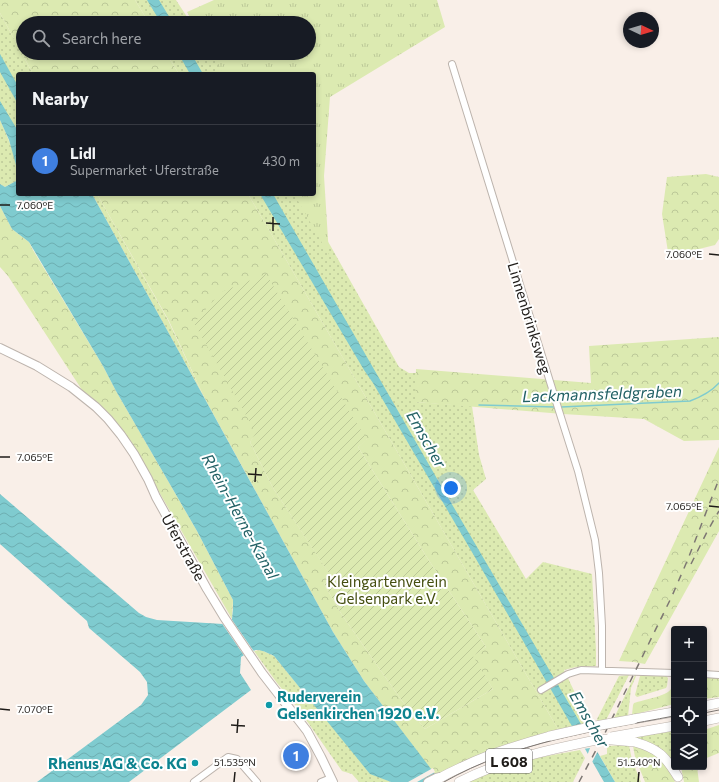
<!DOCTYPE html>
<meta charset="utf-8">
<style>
body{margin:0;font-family:Commissioner,sans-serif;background:#20242c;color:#f1f3f6}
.controls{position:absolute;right:12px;bottom:12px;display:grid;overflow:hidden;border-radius:4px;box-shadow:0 2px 6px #0003}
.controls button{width:36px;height:36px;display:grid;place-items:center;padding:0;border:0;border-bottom:1px solid #363941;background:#171b24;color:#f1f3f6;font:20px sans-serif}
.compass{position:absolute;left:623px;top:12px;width:36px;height:36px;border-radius:50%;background:#171b24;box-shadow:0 2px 6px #0003;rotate:94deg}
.you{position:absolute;left:451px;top:488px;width:14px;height:14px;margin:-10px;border:3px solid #fff;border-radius:50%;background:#1a73e8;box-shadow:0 0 0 6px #1a73e833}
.badge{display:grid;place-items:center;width:26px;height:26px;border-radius:50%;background:#91b4b9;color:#fff;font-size:13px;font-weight:700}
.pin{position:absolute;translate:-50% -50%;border:2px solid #fff;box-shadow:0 1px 4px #0006}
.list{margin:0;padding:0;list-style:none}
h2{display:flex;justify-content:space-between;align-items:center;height:52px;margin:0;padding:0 16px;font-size:17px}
h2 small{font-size:13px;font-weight:400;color:#9ea1a6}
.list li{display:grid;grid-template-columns:26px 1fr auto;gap:12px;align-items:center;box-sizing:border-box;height:72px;padding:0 16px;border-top:1px solid #363941}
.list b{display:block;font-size:15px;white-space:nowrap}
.list p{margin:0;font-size:13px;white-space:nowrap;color:#9ea1a6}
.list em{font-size:13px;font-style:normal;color:#9ea1a6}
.icon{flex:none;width:22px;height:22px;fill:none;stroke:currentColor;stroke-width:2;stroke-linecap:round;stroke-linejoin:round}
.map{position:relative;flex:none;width:719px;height:782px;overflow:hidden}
.search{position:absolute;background:#171b24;box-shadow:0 2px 6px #0003;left:16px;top:16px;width:300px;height:44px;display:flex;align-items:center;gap:10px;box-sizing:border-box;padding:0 14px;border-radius:22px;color:#9ea1a6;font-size:15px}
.panel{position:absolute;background:#171b24;box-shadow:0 2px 6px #0003;left:16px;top:72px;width:300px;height:124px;border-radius:4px}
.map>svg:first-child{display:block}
</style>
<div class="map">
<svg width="719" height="782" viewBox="0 0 719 782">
<defs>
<pattern id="grass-dots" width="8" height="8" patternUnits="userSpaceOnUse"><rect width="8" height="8" fill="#dceab1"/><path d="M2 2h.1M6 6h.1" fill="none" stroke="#bcc898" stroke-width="1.8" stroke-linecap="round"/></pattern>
<pattern id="forest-crowns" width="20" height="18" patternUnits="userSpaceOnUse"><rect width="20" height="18" fill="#dceab1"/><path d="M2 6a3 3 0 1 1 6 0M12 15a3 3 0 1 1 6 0" fill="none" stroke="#bcc898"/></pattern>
<pattern id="park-tufts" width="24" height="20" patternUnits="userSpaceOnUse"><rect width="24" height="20" fill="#dceab1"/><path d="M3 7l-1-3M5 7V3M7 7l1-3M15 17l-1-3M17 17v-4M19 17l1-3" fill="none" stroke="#bcc898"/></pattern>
<pattern id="garden-furrows" width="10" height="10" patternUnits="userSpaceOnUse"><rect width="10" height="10" fill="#dceab1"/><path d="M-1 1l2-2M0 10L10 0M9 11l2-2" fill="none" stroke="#bcc898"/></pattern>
<pattern id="water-waves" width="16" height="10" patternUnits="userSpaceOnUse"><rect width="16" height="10" fill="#7fcbcf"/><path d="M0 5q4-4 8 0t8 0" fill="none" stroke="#6daeb1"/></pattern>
</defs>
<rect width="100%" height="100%" fill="#f9efe8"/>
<path fill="url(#grass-dots)" d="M135 0H176L191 23H149Z
M0 13 33 74H18V131L14 125 0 115Z
M166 53H211L225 74H179Z
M0 120C8 137 18 161 18 180L5 187 0 184Z
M92 194H97L168 320 205 399Z
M248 194H299L330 245 399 367 409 373H416V402L472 406 479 455 486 479 473 490 526 579 543 562 592 574 596 650V666L576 667 564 670 590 724 559 731Z
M261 650 274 656 370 773 391 782H359L352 774 342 771 297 707 277 683 254 651Z
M629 675 606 720 598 722 597 719 619 676Z
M635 675 636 676 631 688 628 716 614 718Z
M640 676H666L668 678 667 686 666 688 637 697 635 695Z
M674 730V763C661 748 656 744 637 739L636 738V736Z
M629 745 632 760 641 782H615L600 756 607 754V746Z
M580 750 585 758 573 782H469L487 773 531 759Z"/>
<path fill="url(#forest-crowns)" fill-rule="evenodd" d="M0 0H135L149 23H23V53H166L179 74H33L0 13Z
M706 174 719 177V239L715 245 691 251 668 252 662 214 667 177Z
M97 194H248L559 731 435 775 364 681 333 632 205 399 169 321ZM257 433 367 439 358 447 428 559 486 647 472 656 493 689 425 729 402 701 342 615 324 584 333 579 273 488 250 442Z
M0 206 12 229 29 242 33 250 103 366 116 391 197 531 233 600 232 619 135 450 110 416 82 390 8 276 0 267Z
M719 337V440L684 441 644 419 563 414 415 402 416 369 591 383 589 346Z
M719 447V531L645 664 634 662 619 661Z
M672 676H674V704L632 715 633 705 634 703C643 700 667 696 671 689 673 685 672 680 672 676Z
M704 677 719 678V697L704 699Z
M719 725V753L704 759V730Z
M633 746C637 747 642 748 646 749 659 755 669 769 675 782H645L635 757Z
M681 767H697L699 782H684Z"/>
<path fill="url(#park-tufts)" d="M214 0H437L445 27 330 97 324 176 329 255 294 194H314V74H223L211 53H309V23H193L187 12Z"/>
<path fill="url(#garden-furrows)" d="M266 274 367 440 358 447 428 559 486 647 473 656 493 689 425 729 402 701 342 615 324 584 332 578 273 488 250 442 256 433 194 323 221 292Z"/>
<path fill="url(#water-waves)" d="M147 0H159L173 23H161Z
M178 53H191L203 74H190Z
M0 54 18 86V104L0 72Z
M0 101 18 131V172L9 140 0 120Z
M18 180V194H92L161 319 333 632 364 681 441 782H391L370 774 274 656C259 649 256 647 241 657L240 673 251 690 129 782H37L141 705 148 695 147 682 140 672 89 628 87 621 0 544V494L139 613 146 617 157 620 223 624 232 619 233 609V600L197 531 116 391 103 366 29 242 12 229 0 206V184L5 187Z
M260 194H273L443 489 615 782H604L476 559 373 383 364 370Z"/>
<path fill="#f9efe8" d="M230 617 255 653H251L245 657 221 622Z
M584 725 599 749 591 764 587 756 590 748 583 749 570 727Z
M433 768 435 772 417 782H408Z"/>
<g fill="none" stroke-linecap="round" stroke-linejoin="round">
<path stroke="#7fcbcf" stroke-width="1.5" d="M479 405 555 407
M561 407 690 401C701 397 711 392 719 383"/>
<defs>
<path id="street" d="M452 64 559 411 578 471 595 540 599 573 602 626V670
M704 674 719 675
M541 690 568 674 581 670 674 673
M194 782 228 757 237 759 257 782
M321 782 331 778"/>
<path id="secondary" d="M0 348 37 366 71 387 96 407 108 419 121 435 134 454 148 479 156 497 207 589 224 617 262 673 307 731 321 757 333 782
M428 782 436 778 440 777"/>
<path id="primary" d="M704 706 719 703
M634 719 674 712
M704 721 719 718
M634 733 674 726
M635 742C659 749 665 756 678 777
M434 782C443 775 454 771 464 766 492 753 521 744 550 736
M459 782C504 759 552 749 601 739"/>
</defs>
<use href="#street" stroke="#bdb4ad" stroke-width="8"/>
<use href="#secondary" stroke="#bdb4ad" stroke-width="10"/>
<use href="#primary" stroke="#bdb4ad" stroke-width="10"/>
<use href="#street" stroke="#fff" stroke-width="6"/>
<use href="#secondary" stroke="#fff" stroke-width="8"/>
<use href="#primary" stroke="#fff" stroke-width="9"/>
<path stroke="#7d7773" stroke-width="1" d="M704 713 719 710
M444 782C514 742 595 731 674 716"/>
<path stroke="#7d7773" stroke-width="1.5" stroke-dasharray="7 7" stroke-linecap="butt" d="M691 564 708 530 719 511
M579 782 604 735 672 596 688 559 719 479"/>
<defs>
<path id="primary-bridge" d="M550 736 590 727 634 719
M611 737 634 733
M601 739 635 742"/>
</defs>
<use href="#primary-bridge" stroke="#bdb4ad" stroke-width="10" stroke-linecap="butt"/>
<use href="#primary-bridge" stroke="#fff" stroke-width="9"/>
</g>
<path fill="none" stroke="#1f1c19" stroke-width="1.5" d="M0 205H10M266 223 280 224M273 231V217M709 254 719 255M0 457H10M248 474 262 475M255 482 256 468M709 506 719 507M0 709 10 710M231 725 245 726M237 733 238 719M234 782 235 772M638 782 639 772"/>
<g fill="#0f9aa8" stroke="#fff" stroke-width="1.5">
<circle cx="269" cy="705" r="4"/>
<circle cx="195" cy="763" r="4"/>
</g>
<g text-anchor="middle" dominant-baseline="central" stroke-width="4" stroke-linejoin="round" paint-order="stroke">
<rect fill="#fff" stroke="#62605e" stroke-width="1" x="486" y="749" width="46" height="24" rx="3"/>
<g font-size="14" font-weight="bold" fill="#1f1c19">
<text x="509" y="761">L 608</text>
</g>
<g font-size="15" fill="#1f1c19" stroke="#fff">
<text transform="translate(530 318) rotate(73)">Linnenbrinksweg</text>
<text transform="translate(184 547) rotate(61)">Uferstraße</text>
</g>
<g font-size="15" fill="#444e0f" stroke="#fff">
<text x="387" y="581">Kleingartenverein<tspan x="387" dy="17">Gelsenpark e.V.</tspan></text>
</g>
<g font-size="15" font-weight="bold" fill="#0d838f" stroke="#fff" text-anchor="start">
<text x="277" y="696">Ruderverein<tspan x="277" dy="17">Gelsenkirchen 1920 e.V.</tspan></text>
<text x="187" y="763" text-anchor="end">Rhenus AG &amp; Co. KG</text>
</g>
<g font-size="16" font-style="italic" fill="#226165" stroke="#fff">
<text transform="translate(602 393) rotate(-2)">Lackmannsfeldgraben</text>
<text transform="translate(427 439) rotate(60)">Emscher</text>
<text transform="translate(241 516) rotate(61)">Rhein-Herne-Kanal</text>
<text transform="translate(590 719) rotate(60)">Emscher</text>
</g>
</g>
<g font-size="10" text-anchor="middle" fill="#1f1c19" stroke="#fff" stroke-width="4" stroke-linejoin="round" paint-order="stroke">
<text x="35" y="209">7.060°E</text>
<text x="684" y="258">7.060°E</text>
<text x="35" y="461">7.065°E</text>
<text x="684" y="510">7.065°E</text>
<text x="35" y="713">7.070°E</text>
<text x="235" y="766">51.535°N</text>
<text x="639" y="766">51.540°N</text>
</g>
</svg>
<div class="controls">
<button>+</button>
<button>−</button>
<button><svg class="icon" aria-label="locate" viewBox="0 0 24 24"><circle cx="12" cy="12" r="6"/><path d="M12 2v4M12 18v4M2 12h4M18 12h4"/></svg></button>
<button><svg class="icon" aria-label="layers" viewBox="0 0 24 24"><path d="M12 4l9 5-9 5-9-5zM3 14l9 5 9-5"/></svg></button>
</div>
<svg class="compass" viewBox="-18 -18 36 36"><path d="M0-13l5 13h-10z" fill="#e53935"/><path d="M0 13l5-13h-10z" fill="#9ea1a6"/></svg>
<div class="you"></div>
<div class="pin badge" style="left:296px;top:756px;background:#3f7fe0">1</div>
<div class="search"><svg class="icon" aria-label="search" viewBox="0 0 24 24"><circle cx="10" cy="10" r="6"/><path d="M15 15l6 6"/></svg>Search here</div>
<section class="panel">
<h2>Nearby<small></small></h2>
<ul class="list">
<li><span class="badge" style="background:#3f7fe0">1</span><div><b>Lidl</b><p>Supermarket · Uferstraße</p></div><em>430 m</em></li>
</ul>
</section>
</div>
